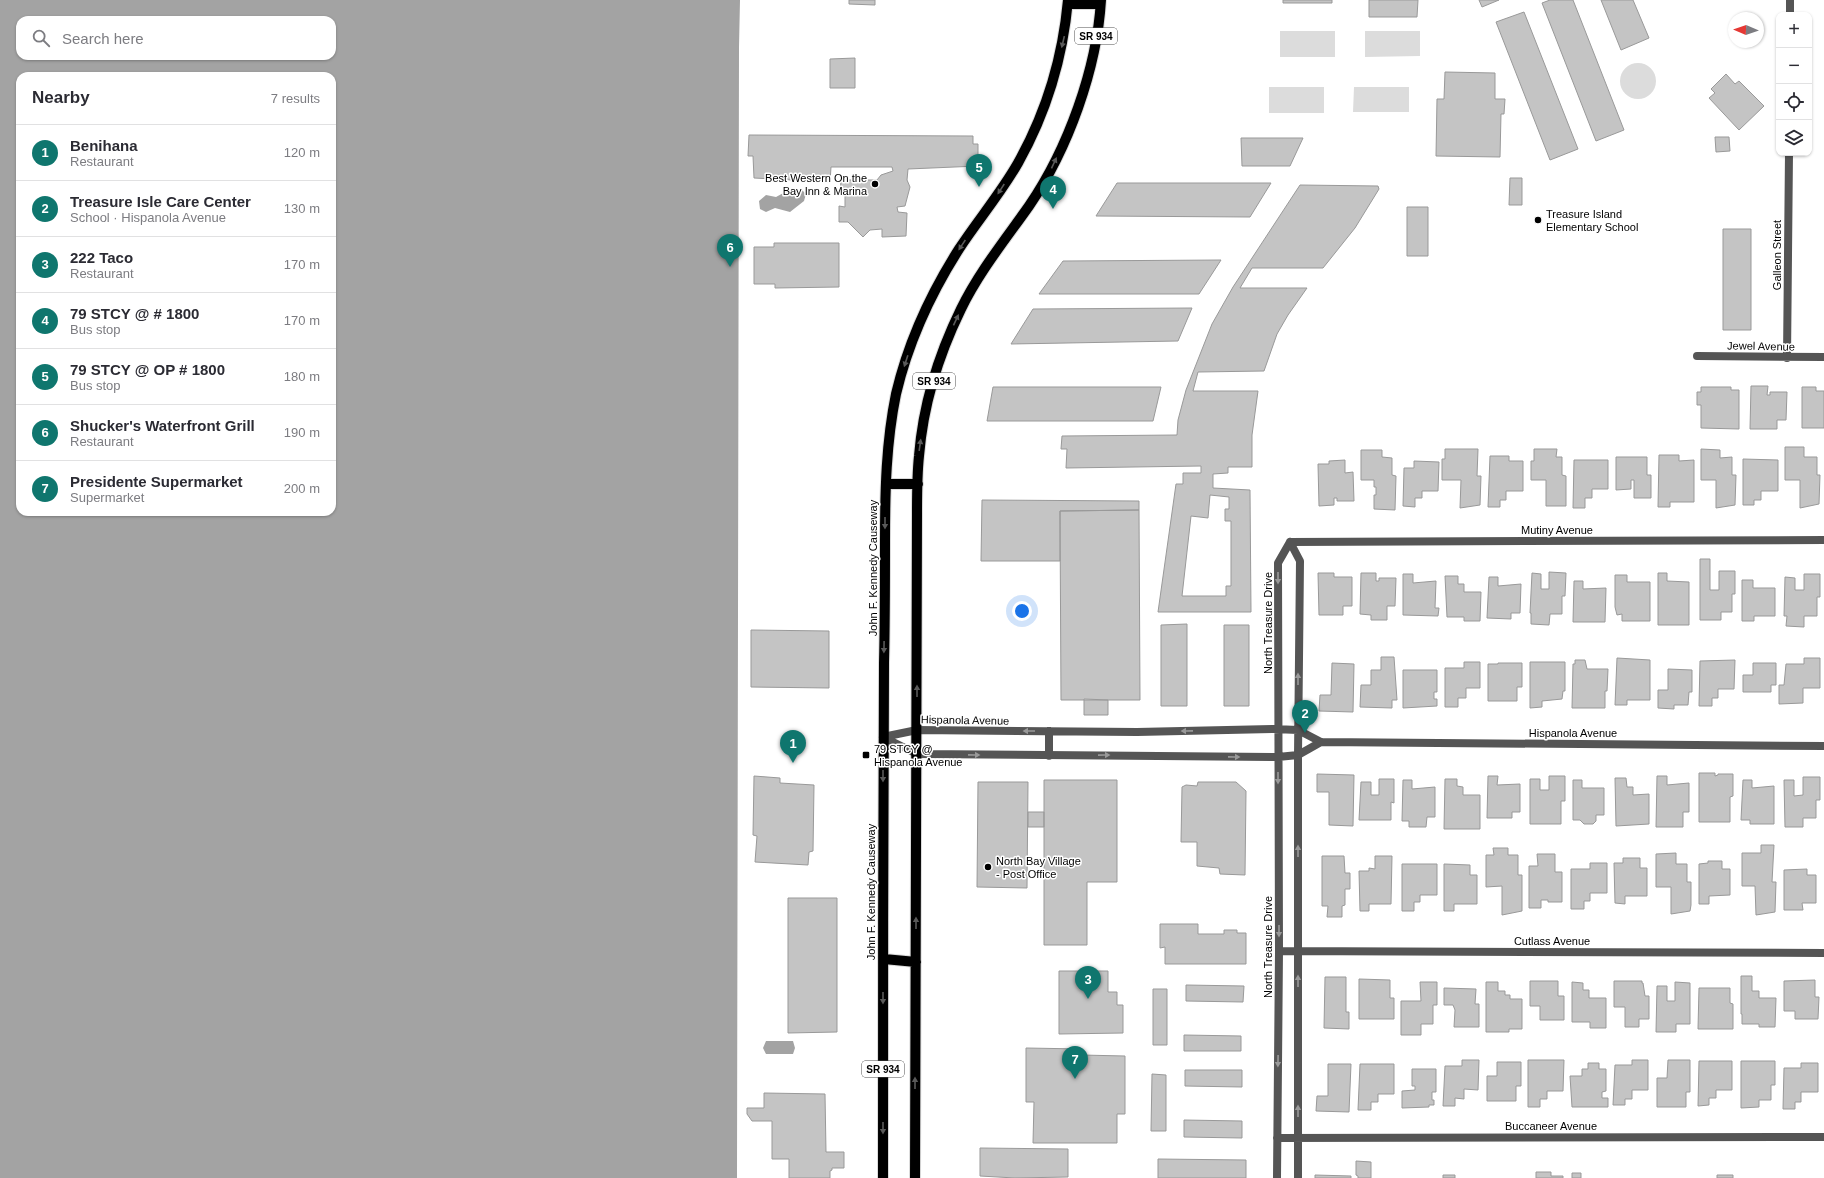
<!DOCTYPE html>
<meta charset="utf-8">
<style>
body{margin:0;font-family:Helvetica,sans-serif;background:#f2f2f3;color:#2b2b33}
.controls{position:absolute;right:12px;top:12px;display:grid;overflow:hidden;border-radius:8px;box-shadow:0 1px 3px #0004}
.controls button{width:36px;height:36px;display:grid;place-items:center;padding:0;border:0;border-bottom:1px solid #e1e1e2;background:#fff;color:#2b2b33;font:20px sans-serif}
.compass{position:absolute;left:1728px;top:12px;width:36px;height:36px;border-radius:50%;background:#fff;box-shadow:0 1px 3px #0004;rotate:272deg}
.you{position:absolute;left:1022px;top:611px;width:14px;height:14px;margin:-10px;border:3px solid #fff;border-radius:50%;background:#1a73e8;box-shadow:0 0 0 6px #1a73e833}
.badge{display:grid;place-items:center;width:26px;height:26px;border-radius:50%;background:#0f766e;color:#fff;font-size:13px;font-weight:700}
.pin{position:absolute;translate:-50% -33px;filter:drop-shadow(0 1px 2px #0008)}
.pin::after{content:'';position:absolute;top:21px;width:14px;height:12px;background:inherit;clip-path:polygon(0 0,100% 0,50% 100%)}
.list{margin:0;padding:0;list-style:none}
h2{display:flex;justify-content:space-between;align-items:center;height:52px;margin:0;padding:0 16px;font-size:17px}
h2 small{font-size:13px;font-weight:400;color:#7c7c81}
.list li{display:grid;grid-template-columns:26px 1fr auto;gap:12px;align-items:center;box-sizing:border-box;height:56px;padding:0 16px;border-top:1px solid #e1e1e2}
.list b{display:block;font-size:15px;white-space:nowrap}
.list p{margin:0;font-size:13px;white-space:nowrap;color:#7c7c81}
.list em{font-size:13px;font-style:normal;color:#7c7c81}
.icon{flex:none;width:22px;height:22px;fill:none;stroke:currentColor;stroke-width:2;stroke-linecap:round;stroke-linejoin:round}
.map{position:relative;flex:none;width:1824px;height:1178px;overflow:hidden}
.search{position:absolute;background:#fff;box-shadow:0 1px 3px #0004;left:16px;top:16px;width:320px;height:44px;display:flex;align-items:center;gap:10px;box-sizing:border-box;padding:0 14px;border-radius:12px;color:#7c7c81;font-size:15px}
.panel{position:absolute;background:#fff;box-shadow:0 1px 3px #0004;left:16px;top:72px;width:320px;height:444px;border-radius:12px}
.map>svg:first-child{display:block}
</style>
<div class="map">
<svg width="1824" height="1178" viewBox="0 0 1824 1178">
<rect width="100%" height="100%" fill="#fff"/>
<path fill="#dcdcdc" d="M1280 31H1335V57H1280Z
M1365 31H1420V56L1365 57Z
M1620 81a18 18 0 1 1 36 0a18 18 0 1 1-36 0Z
M1269 87H1324V113H1269Z
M1354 87H1409V112H1353Z"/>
<path fill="#a3a3a3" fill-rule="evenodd" d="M0 0H740L739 47 737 1178H0ZM20 20H332V56H20ZM20 76H332V512H20Z
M801 189 806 194 804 201 790 212 775 208 766 212 760 209 759 201 766 195 776 197 787 191Z
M766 1041H793L795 1048 793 1054H766L763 1048Z"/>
<path fill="#c4c4c4" stroke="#999" fill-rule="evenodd" d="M849 0H875V5L849 4Z
M1283 0H1332V3H1283Z
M1369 0H1418L1417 17H1369Z
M1479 0H1499L1482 7Z
M1550 0H1573L1624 130 1596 141 1542 3Z
M1601 0H1633L1649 38 1621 50Z
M1524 12 1578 149 1550 160 1496 22Z
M855 58V88H830V59Z
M1445 72 1495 73V99H1505L1504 114H1501L1500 157 1436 156 1437 99H1444Z
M1726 74 1735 84 1739 81 1764 106 1739 130 1709 98 1715 93 1711 89Z
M749 135 973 136V144H978V166L908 169 907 180 910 187 905 206 897 207 898 212 907 213 906 236 882 237V229L870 230 863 237 848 222H839V206L845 207V195H840L841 180H877L881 175 893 171 892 167H831L830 182 754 178 753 156H748Z
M1715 137H1729L1730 151 1716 152Z
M1241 138H1303L1290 166H1242Z
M1510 178H1522V205H1509Z
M1117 183H1271L1250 217 1096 216Z
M1300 185 1378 186 1379 189 1355 228 1323 268H1252L1240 288H1307L1288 315 1277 334 1264 371 1198 372 1193 391H1258L1252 435V467H1228V473L1213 474V488L1250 490 1251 612H1158L1176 484H1183V473H1201V466L1066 468 1067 449H1061L1062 436 1177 435 1178 420 1186 390 1212 324 1233 287ZM1210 495 1229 497V509H1225V521H1231V586H1226V596H1182L1191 516 1208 518Z
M1407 207H1428V256H1407Z
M1723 229H1751V330H1723Z
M774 243H839V287L775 288V284H754V247H774Z
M1221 260 1199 294H1039L1063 261Z
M1192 308 1178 341 1011 344 1033 309Z
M1751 386H1768L1767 395H1770V392H1787L1786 420H1777V429H1750Z
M993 387H1161L1153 421H987Z
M1701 387H1731V390H1739V429L1701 428V405H1697V392H1701Z
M1802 387H1816V391H1824V428H1802Z
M1785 447H1804V457H1817V475H1820L1819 504 1800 508V480H1785Z
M1445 449H1478L1477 476H1481L1480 505 1460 508 1461 480H1442V459H1445Z
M1534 449H1557L1556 457H1562V475L1566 476V506H1546V480H1531V461H1534Z
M1701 449 1720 450V458L1732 457V475H1736L1735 505 1716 508V480H1701Z
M1361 450H1382V457L1392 458V475L1396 476 1395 510 1374 509V495H1376V487H1374V480H1361Z
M1659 455H1679V461L1694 460V502H1670V507H1658Z
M1490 456H1509V461H1523V491H1506V500H1500V507H1488Z
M1616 457H1647V475H1651V498H1634V480H1631V489L1616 490Z
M1743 459 1778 460V491H1761V500H1754V505H1743Z
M1345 460V473L1353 472 1354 501H1337V498H1334V505L1319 506 1318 464H1329V461Z
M1574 460H1608V489H1592V498H1585V508H1573Z
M1414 461 1439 462 1438 491H1422V498H1415V507L1403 506 1404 468H1414Z
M982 500 1139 501V510L1060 511V561H981Z
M1139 510 1140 700H1061L1060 511Z
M1700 559H1710V590H1719V571H1735V594H1732V612H1721V620H1700Z
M1549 572 1566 573 1565 596H1562V614H1550L1549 625 1531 624V613H1530L1532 573 1541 574V589H1549Z
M1318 573H1334V577H1352V606H1343V615H1319Z
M1361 573H1376V581H1379V578H1396L1395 606H1387V620H1371V615L1360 614Z
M1658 573H1667V581L1689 582V625H1658Z
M1403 574H1413V583L1436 581 1435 608H1439L1438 616 1403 615Z
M1804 574H1820V597H1817V616H1804V627L1786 626 1787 616H1784L1785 577 1795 578V590H1804Z
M1615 575H1627V582H1650V621H1622V614L1617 615 1615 607Z
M1445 576H1458V584H1464V592H1481L1480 621H1464V617H1447Z
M1489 577H1498V586L1521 584 1520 613H1511V619L1487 618Z
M1742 580H1753V588H1775V616H1754V621H1742Z
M1574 581H1583V589L1606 588 1605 622H1573Z
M1187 624V706H1161V625Z
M1224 625H1249V706H1224Z
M751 630 829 631V688L751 687Z
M1381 657H1394L1397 700H1392V708L1360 707 1361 685H1371V670H1381Z
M1617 658 1650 660V700H1627V705H1615Z
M1804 658H1820V688H1803V703L1779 704V685H1784L1786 664H1804Z
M1575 660H1585L1587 669H1608L1607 691H1605V708H1572L1573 664H1575Z
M1735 660 1734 689H1718V698H1712V706H1699L1700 661Z
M1464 662H1480V688H1466V698H1458V707H1445V668H1464Z
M1530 662H1565V691H1563L1562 699 1542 701V707L1530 708Z
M1332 663 1354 664 1353 712 1319 711 1320 695H1331Z
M1498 663H1522V687H1517V701H1488V664H1498Z
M1753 663H1776V685H1771V692H1743V675H1753Z
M1668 669 1692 670V692H1689L1688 705H1674V709L1658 708V690H1668Z
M1403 670H1437V692H1434V699H1437V706L1403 708Z
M1084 699 1108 700V715H1084Z
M1699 773H1715V776L1718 775V774H1733V796L1730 797V822H1699Z
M1317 774 1354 775 1353 826 1329 825V792H1317Z
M754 776 780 778V783L814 785 813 851 809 852 808 865 755 862 757 836 753 835Z
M1488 776H1498L1497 785 1520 784V812H1512V818H1487Z
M1549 776H1565V801H1561V824H1530V779H1540V790H1549Z
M1657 776H1667V785L1689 783V812H1683V827H1656Z
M1803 777H1820V800H1816V818H1803V827H1785L1784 780H1794V796L1803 795Z
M1615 778H1626L1627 787H1633V795L1649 794V824L1616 826Z
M1379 779H1394V803L1391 802V820H1359L1361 782H1371V795H1379Z
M1445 779H1457V786L1463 787V795H1480V829H1444Z
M1044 780H1117V882H1087V945H1044Z
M1403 780H1412V789L1435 787V817H1427L1426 827H1409V821H1402Z
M1573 780H1582V788H1604V815H1596V821L1593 824H1584L1580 820H1573Z
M1743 780H1752V788L1774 786V824H1750V820H1741Z
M978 782H1028L1027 888 977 887Z
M1198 782H1236L1246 791 1245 875 1220 874 1219 868 1197 866V842H1181L1182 787 1186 785 1197 786Z
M1028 812H1044V827H1028Z
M1761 845H1774L1772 882H1776L1775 912 1756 915 1755 886H1742V853H1761Z
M1493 848H1508V855H1518V875H1522V911L1502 915V886L1486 887V855H1494Z
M1676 853V864H1687V882H1691V905L1690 911 1671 914V887H1656V854Z
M1537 854H1555V872H1562V902H1548V900H1541V908H1529V866H1538Z
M1322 856H1344L1345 873H1350V889H1345V905L1342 906V917H1327L1328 906H1322Z
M1375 856H1392L1391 904H1369V911H1360L1359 871H1369V868L1375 869Z
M1623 858H1640V868H1647V896H1625V904L1615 903 1614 863H1623Z
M1708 861H1722V869H1730V895L1709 896V904H1699V864L1708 863Z
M1590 863H1607V893H1590V901H1584V909H1571V869H1590Z
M1402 864H1437V895H1420V902H1414V911H1402Z
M1444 864 1470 865V875H1477V904H1454V911H1444Z
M1807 869V875H1816V903H1802L1803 910H1784V870Z
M788 898H837V1032L788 1033Z
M1160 924H1198V934H1224V930H1237V933H1246V964H1165V947L1160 948Z
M1059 971H1108V992H1117V1005H1123V1033L1059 1034Z
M1741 976H1752V991H1759V998H1776L1775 1027H1759V1024H1742V1014H1741Z
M1325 977H1346V1012H1349V1029L1324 1028Z
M1359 979 1390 980V998H1394V1019H1359Z
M1815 980V997H1819L1818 1019H1795V1011H1784V981Z
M1530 981H1558V996H1564V1020H1540V1006H1530Z
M1614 981H1642V983H1643L1645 996H1649V1019H1639V1027H1625V1007H1614Z
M1420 982H1437V1005H1433V1024H1421V1035H1401V1001H1421Z
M1486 982H1498V991H1505V995H1510V999H1522V1029H1509V1032H1486Z
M1572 982 1583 983V990H1589V998H1606V1028H1590V1022H1572Z
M1675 982 1690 983V1024H1676V1032H1656L1657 986H1667V1001H1675Z
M1186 985 1244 986 1243 1002 1186 1001Z
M1444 988 1476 989 1475 1004H1479V1027H1454L1455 1010 1453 1005H1444Z
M1699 988H1730V1003L1733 1004V1029H1698Z
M1153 989H1167V1045H1153Z
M1184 1035 1241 1036V1051H1184Z
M1026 1048 1082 1049 1081 1055 1125 1056V1114H1117V1143H1033L1034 1102H1026Z
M1462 1060H1479L1478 1090 1464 1089V1099L1455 1098V1106H1443L1445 1066H1462Z
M1528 1060H1564L1563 1091H1547V1099H1540V1107H1528Z
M1632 1060H1648V1090H1632V1099H1625V1105H1613L1615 1065H1632Z
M1668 1060H1690V1092H1686V1107H1657V1078H1667Z
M1699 1061H1732V1090H1716V1098H1709V1105L1698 1106Z
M1741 1061H1775V1085H1771V1100H1759V1107L1741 1108Z
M1497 1062H1521V1086H1516V1101H1487V1076H1497Z
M1588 1063H1599V1069H1606V1091L1602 1092V1098H1608V1107H1572L1570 1076H1582V1069H1588Z
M1801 1063H1818V1092H1801V1102H1795V1109H1783L1784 1068H1801Z
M1328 1064H1351L1349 1112 1316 1111 1317 1096H1328Z
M1360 1064H1394V1094H1378V1102H1371V1110H1358Z
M1412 1069H1436V1092H1432V1100H1434V1105H1429V1107L1402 1108V1091L1415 1090V1086H1412Z
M1185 1070H1242V1087L1185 1086Z
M1152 1074 1166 1075V1131H1151Z
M764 1093 825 1094 826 1152H844V1168H832V1170L830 1171V1178H789V1159H772V1121H752L747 1114V1108H764Z
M1184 1120 1242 1121V1138L1184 1137Z
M980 1148 1068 1149V1177L1015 1178 980 1176Z
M1158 1159 1246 1160V1178H1158Z
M1356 1161 1371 1162V1178H1358V1176L1356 1175Z
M1536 1172H1551V1176H1563V1178H1536Z
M1572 1173H1581V1178H1572Z
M1315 1175 1351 1176V1178H1315Z
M1443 1175H1455V1178H1443Z
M1717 1175H1733V1178H1717Z"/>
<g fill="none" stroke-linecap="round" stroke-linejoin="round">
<defs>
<path id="primary" d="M1068 4H1100
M886 484H918
M884 959 916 962
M883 1178C883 1006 883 835 884 663 885 622 885 581 885 541 885 491 886 443 896 394 908 343 931 293 959 249 978 220 1001 193 1018 163 1046 113 1063 56 1068 0
M915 1178 917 513C917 494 917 475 919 456 923 406 939 354 961 309 979 272 1005 240 1029 206 1068 149 1097 69 1101 0"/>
</defs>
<use href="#primary" stroke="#dbdbdb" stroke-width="12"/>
<path stroke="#555" stroke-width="8" d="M1790 15V0
M1697 356 1824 357
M1787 358 1789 153
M1290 542 1300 561 1298 755V1178
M1290 542 1824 540
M1049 731V756
M883 737 917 730 1137 732 1274 729 1298 730 1321 742 1824 746
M883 737 917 754 1278 757 1298 755 1321 742
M1279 951 1824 953
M1277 1138 1824 1137
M1277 1178 1279 951 1278 563 1290 542"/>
<use href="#primary" stroke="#000" stroke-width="10"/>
</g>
<defs><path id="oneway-solid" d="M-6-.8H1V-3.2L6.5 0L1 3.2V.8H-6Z"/></defs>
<g fill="#595959">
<use href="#oneway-solid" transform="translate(1063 42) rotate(103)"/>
<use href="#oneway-solid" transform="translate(1054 163) rotate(-65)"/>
<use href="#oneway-solid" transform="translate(1001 189) rotate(123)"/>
<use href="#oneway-solid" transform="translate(962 245) rotate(124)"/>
<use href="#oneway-solid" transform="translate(956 320) rotate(-65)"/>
<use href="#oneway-solid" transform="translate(906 361) rotate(108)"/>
<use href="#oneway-solid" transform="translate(920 445) rotate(-82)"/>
<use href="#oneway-solid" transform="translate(885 523) rotate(90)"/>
<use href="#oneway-solid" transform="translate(884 647) rotate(91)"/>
<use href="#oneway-solid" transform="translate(917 691) rotate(-90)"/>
<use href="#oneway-solid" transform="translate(883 776) rotate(90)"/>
<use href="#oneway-solid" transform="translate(916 923) rotate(-90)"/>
<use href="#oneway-solid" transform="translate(883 998) rotate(90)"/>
<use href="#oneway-solid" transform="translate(915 1083) rotate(-90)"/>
<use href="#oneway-solid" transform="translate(883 1128) rotate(90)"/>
</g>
<g fill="#999">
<use href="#oneway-solid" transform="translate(1278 578) rotate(90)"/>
<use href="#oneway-solid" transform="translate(1298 679) rotate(-90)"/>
<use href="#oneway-solid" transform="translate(1029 731) rotate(-180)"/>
<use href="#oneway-solid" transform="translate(1187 731) rotate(179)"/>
<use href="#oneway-solid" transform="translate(974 755) rotate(1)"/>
<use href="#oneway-solid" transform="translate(1104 755) rotate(-1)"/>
<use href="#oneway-solid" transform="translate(1234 757) rotate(1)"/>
<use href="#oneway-solid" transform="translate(1278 778) rotate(90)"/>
<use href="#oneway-solid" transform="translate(1298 851) rotate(-90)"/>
<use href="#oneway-solid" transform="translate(1279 931) rotate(90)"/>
<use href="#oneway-solid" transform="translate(1298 981) rotate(-90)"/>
<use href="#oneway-solid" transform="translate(1278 1061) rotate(91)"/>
<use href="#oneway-solid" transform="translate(1298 1111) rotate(-90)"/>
</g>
<g fill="#000" stroke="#fff" stroke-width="1.5">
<circle cx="875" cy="184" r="4"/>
<circle cx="1538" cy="220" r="4"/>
<rect x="862" y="751" width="8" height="8" rx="2"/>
<circle cx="988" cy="867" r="4"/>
</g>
<g text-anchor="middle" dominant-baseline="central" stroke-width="3" stroke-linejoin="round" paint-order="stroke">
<g fill="#fff" stroke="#4c4c4c" stroke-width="1">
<rect x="1075" y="28" width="42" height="16" rx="3"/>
<rect x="913" y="373" width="42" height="16" rx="3"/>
<rect x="862" y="1061" width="42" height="16" rx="3"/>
</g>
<g font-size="10" font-weight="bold" fill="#000">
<text x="1096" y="36">SR 934</text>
<text x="934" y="381">SR 934</text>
<text x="883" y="1069">SR 934</text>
</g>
<g font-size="11" fill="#000" stroke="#fff" text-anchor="start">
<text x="867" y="178" text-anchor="end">Best Western On the<tspan x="867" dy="13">Bay Inn &amp; Marina</tspan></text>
<text x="1546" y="214">Treasure Island<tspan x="1546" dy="13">Elementary School</tspan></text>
<text x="874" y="749">79 STCY @<tspan x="874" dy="13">Hispanola Avenue</tspan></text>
<text x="996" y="861">North Bay Village<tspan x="996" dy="13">- Post Office</tspan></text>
</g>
<g font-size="11" fill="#000" stroke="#fff">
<text transform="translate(1777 255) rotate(-90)">Galleon Street</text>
<text transform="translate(1761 346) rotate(1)">Jewel Avenue</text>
<text x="1557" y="530">Mutiny Avenue</text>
<text transform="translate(873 568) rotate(-90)">John F. Kennedy Causeway</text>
<text transform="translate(1268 623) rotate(-90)">North Treasure Drive</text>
<text transform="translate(965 720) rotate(1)">Hispanola Avenue</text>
<text x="1573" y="733">Hispanola Avenue</text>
<text transform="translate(871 892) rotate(-90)">John F. Kennedy Causeway</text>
<text x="1552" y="941">Cutlass Avenue</text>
<text transform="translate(1268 947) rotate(-90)">North Treasure Drive</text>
<text x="1551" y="1126">Buccaneer Avenue</text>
</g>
</g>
</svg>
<div class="controls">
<button>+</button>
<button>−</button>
<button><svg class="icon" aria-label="locate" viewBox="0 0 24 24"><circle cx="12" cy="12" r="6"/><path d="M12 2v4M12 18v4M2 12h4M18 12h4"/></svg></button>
<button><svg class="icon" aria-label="layers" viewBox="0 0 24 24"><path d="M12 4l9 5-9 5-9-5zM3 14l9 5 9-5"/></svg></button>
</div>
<svg class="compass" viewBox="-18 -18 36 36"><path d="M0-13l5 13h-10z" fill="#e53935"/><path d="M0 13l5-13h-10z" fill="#7c7c81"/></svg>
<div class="you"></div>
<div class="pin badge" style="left:793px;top:763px">1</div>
<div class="pin badge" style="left:1305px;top:733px">2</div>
<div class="pin badge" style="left:1088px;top:999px">3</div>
<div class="pin badge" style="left:1053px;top:209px">4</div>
<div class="pin badge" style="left:979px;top:187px">5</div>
<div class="pin badge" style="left:730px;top:267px">6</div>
<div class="pin badge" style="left:1075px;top:1079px">7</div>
<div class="search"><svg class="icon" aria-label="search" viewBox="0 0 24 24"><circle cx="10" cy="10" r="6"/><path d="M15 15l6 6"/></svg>Search here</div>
<section class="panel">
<h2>Nearby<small>7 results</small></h2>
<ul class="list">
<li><span class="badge">1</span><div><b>Benihana</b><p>Restaurant</p></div><em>120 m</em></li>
<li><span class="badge">2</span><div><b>Treasure Isle Care Center</b><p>School · Hispanola Avenue</p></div><em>130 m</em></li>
<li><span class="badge">3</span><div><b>222 Taco</b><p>Restaurant</p></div><em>170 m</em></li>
<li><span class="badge">4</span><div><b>79 STCY @ # 1800</b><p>Bus stop</p></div><em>170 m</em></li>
<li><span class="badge">5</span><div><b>79 STCY @ OP # 1800</b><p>Bus stop</p></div><em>180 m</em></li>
<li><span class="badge">6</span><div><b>Shucker's Waterfront Grill</b><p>Restaurant</p></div><em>190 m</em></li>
<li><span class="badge">7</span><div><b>Presidente Supermarket</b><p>Supermarket</p></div><em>200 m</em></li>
</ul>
</section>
</div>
